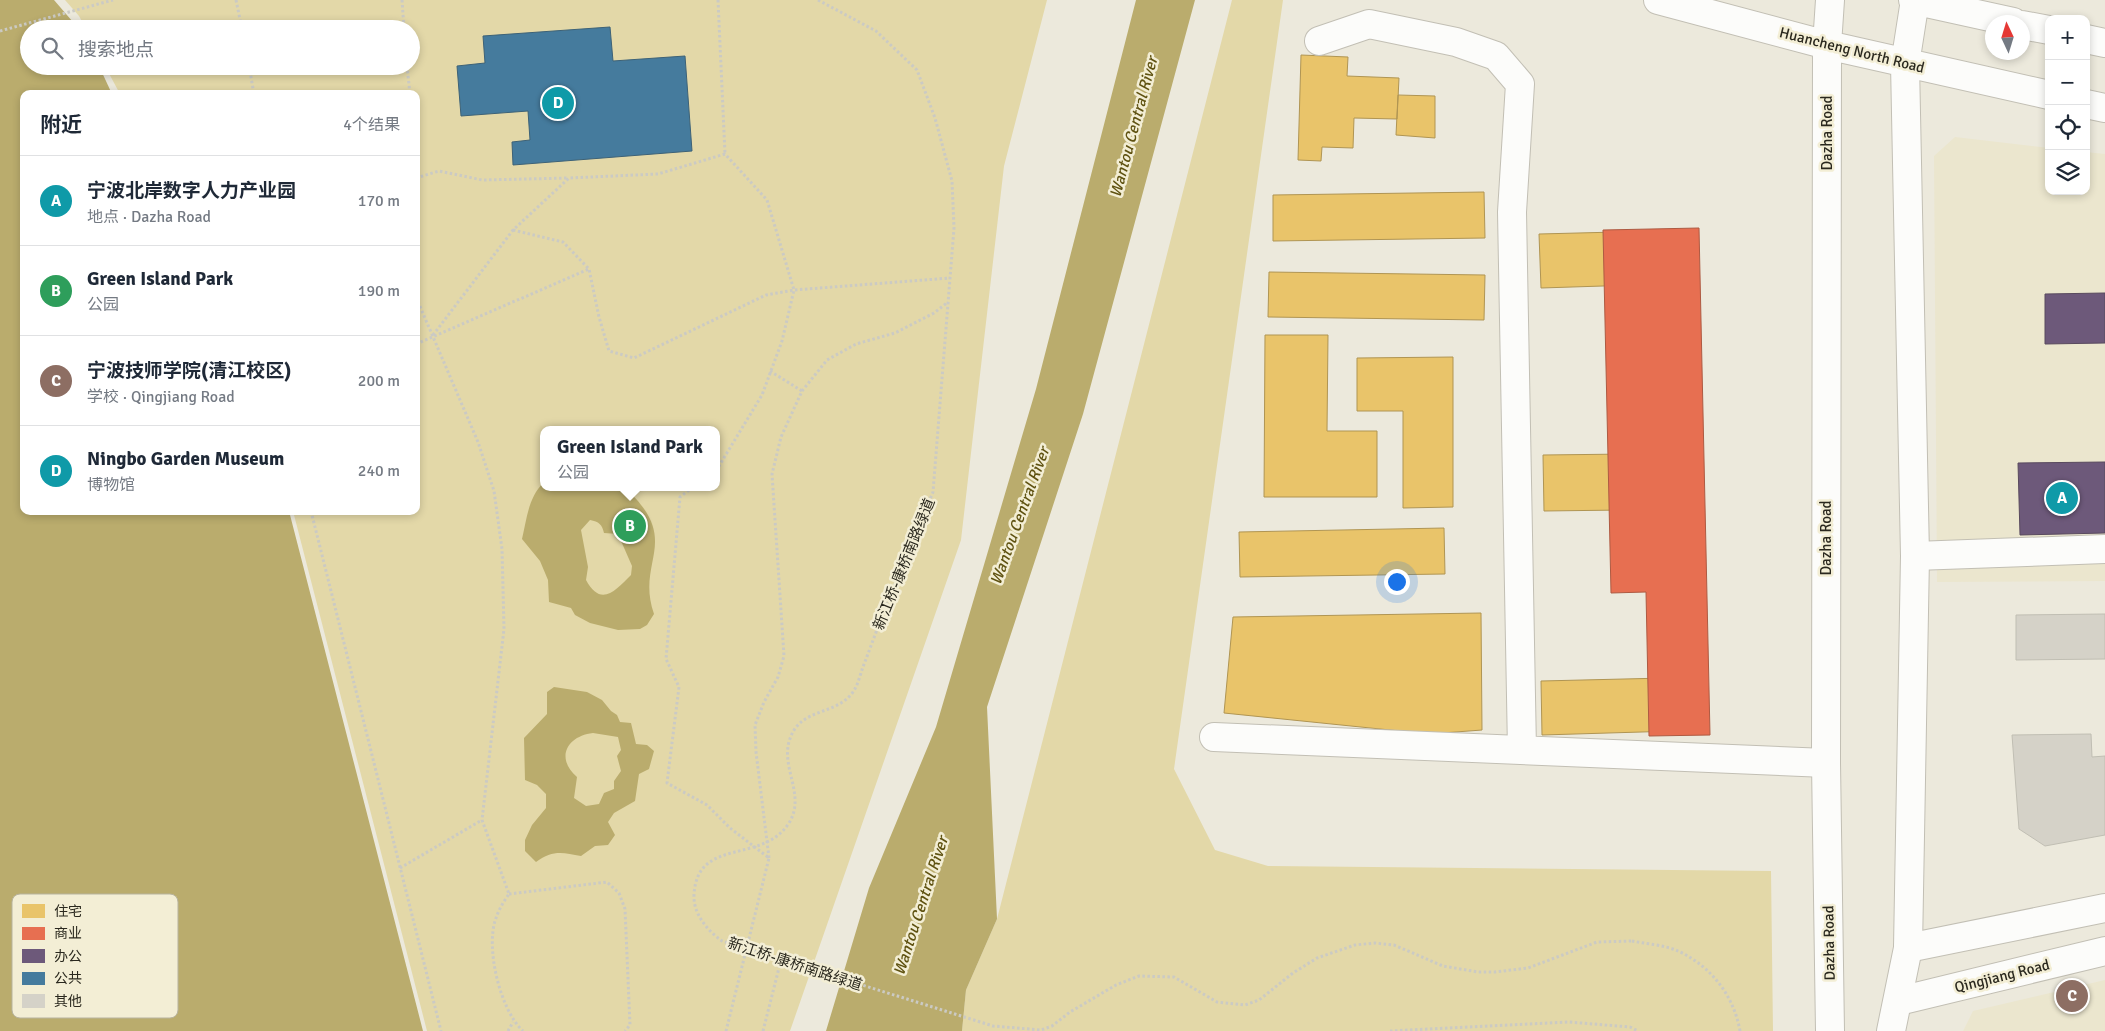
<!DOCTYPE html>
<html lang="zh">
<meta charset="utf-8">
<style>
body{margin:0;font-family:Signika,"Noto Sans SC",sans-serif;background:#f6f6f7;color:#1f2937}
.controls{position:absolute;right:15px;top:15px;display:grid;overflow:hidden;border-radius:10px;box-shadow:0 2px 8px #0003}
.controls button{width:45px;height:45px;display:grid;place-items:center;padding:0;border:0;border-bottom:1px solid #e0e1e3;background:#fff;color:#1f2937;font:25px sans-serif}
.compass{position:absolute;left:1985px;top:15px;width:45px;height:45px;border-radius:50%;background:#fff;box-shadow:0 2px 8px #0003;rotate:356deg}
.you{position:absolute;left:1396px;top:581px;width:18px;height:18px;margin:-12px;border:4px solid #fff;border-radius:50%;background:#1a73e8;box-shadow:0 0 0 8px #1a73e833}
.badge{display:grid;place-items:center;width:32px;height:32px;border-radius:50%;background:#db2777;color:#fff;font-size:16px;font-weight:700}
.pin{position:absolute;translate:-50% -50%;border:2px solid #fff;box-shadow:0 1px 5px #0006}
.popup{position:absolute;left:540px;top:426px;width:180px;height:65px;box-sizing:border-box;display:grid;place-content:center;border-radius:10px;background:#fff;filter:drop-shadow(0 1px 4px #0005);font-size:16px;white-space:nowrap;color:#747a83}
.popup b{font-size:19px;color:#1f2937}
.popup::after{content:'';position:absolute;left:50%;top:100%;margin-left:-10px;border:10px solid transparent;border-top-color:#fff}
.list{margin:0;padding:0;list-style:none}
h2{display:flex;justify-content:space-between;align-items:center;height:65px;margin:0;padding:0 20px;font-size:21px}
h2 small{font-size:16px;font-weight:400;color:#747a83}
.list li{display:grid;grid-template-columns:32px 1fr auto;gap:15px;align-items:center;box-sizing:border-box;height:90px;padding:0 20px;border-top:1px solid #e0e1e3}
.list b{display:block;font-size:19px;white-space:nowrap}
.list p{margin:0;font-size:16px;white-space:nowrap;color:#747a83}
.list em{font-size:16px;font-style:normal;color:#747a83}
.icon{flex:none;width:28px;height:28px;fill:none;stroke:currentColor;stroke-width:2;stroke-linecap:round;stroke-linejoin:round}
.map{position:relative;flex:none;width:2105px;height:1031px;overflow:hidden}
.search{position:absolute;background:#fff;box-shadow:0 2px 8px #0003;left:20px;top:20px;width:400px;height:55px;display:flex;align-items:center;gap:12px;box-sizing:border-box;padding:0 18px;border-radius:28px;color:#747a83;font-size:19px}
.panel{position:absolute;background:#fff;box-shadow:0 2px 8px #0003;left:20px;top:90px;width:400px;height:425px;border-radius:10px}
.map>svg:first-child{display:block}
</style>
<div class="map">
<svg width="2105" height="1031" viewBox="0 0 2105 1031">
<rect width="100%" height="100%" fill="#ece9dc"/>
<path fill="#ebe6ce" d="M1955 137 2049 148V191H2086V152L2105 154V581L1937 582 1934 156Z
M2105 980V1031H1963L1973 1011Z"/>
<path fill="#e3d8a8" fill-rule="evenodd" d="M65 0H1047L1004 166 961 540 790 1031H427L293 511H416V94H120L105 66H411V29H86L79 16ZM544 430H716V487H544Z
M1232 0H1283L1174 769 1215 850 1268 866 1771 871 1773 1031H962L966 990 997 919Z"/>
<path fill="#baac6d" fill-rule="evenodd" d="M0 0H54L79 29H29V66H99L112 94H24V511H289L423 1031H0Z
M1136 0H1195L1083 414 987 707 997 919 966 990 962 1031H826L869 888 936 727 1036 389Z
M544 482V487H624C684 541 635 560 654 614L647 625 640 629 618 630 590 623 575 615 571 608 549 602 548 580 540 561 522 539C527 518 528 498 544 482ZM590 520C599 522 602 524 604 533L618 534 632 566 631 575C616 590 601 608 586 580L588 567 581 530Z
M554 687 587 692 602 700 611 711 617 715 620 722 631 723 636 744 647 745 654 751 649 769 639 774 635 801 614 813 608 822 615 835 608 845 595 846 581 856C562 852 552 850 536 862L525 851V840L532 825 546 808V794L537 785 525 780 524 738 547 714V692ZM593 733 618 737 621 750 617 756 621 771 614 781V789L604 793 599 804 586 806 574 798 577 777C555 758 567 736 593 733Z"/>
<path fill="#e9c46a" stroke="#b09553" d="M1301 55 1348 57 1347 76 1399 78 1397 119 1354 118 1353 148 1322 147 1321 161 1298 160Z
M1398 95 1435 96V138L1396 135Z
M1484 192 1485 238 1273 241V195Z
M1695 230 1696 283 1541 288 1539 234Z
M1269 272 1485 275 1484 320 1268 317Z
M1265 335H1328L1327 431H1377V497H1264Z
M1453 357V507L1403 508V411H1357V358Z
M1628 454H1701V509L1544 511 1543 455Z
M1444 528 1445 574 1240 577 1239 532Z
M1481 613 1482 730 1429 734 1224 713 1233 617Z
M1707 677 1708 730 1542 735 1541 681Z"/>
<path fill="#e76f51" stroke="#ae5a42" d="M1699 228 1710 735 1649 736 1646 592 1611 593 1603 230Z"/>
<path fill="#6d597a" stroke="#594a5e" d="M2105 293V343L2045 344V294Z
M2105 462V533L2020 535 2018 463Z"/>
<path fill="#457b9d" stroke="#3d6277" d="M610 27 613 61 685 56 692 151 513 165 512 142 530 140 528 111 461 116 457 66 485 63 483 36Z"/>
<path fill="#d5d2c8" stroke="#c0beb3" d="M2105 614V659L2016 660V615Z
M2091 734 2092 757 2105 756V835L2045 846 2019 829 2012 735Z"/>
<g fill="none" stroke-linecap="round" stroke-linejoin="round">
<defs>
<path id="street" d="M1319 41 1369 24 1456 42 1496 56 1520 84 1512 212 1522 750
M1214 737 1826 763"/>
<path id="secondary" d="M1915 556 2105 549
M1908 948 2105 908
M1899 1001 2105 951"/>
<path id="primary" d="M1658 0 1827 45 2049 95
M1913 0 2013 22
M2022 25 2049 30
M2086 39 2105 43
M2086 104 2105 108
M1830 1031 1826 763 1827 45 1830 0
M1891 1031 1908 948 1915 556 1905 64 1915 0"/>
</defs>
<use href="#street" stroke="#c2bfb4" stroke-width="30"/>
<use href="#secondary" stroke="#c2bfb4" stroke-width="30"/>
<use href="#primary" stroke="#c2bfb4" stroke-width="30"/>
<path stroke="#cbcac4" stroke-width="3" stroke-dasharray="2.5 2.5" stroke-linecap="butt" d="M236 0 242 29
M402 0 404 29
M718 0 725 154
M818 0 876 31 917 70 935 118 952 181 954 228 933 492 887 603
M0 31 113 0
M249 66 254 94
M407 66 410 94
M416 178 439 171 482 180 569 178
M513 230 563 242 589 269 599 317 609 351 634 358 766 295 794 290 950 278
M416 297 478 442 494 491 502 549 504 629 482 820 509 894C504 901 499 909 496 918 485 947 500 1010 523 1031
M433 335 513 230 569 178 658 174 725 154 767 200 794 290 782 341 762 395 716 471
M416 344 589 269
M770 371 802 391
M693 487 680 497 666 659 679 687 667 783 707 805 730 828 769 858 726 1031
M311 511 441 1031
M769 858 756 752 755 725 764 702 778 677 784 656 772 474 781 437 802 391 827 360 856 344 895 333 934 313 948 302
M400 868 482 820
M509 894 607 882 619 893 625 909 630 1025 625 1031
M1632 941C1647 944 1665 945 1678 951 1711 966 1734 996 1740 1031
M508 1031 513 1022
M763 1031 781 960
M1390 1031 1569 1022 1630 1027 1638 1031"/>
<use href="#street" stroke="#fcfcfa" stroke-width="28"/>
<use href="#secondary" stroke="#fcfcfa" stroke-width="28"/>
<use href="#primary" stroke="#fcfcfa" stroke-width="28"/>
<path stroke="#cbcac4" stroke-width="3" stroke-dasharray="2.5 2.5" stroke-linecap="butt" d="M887 603C879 624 871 646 863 667 860 675 858 685 853 692 837 715 802 708 791 736 778 766 807 794 789 823 762 865 697 836 694 895 693 914 708 931 722 941L993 1026 1041 1030 1052 1026 1070 1012 1116 985 1139 976 1174 977 1217 1002 1245 1005 1259 1000 1293 973 1317 958 1355 945 1375 943 1394 945 1443 966 1478 972H1495L1528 968 1597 942 1632 941"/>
</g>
<g text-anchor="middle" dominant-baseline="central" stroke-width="5" stroke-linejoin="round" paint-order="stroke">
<g font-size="15" fill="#2a281e" stroke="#f3eed5">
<text transform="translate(1852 50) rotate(14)">Huancheng North Road</text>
<text transform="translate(1827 133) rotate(-90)">Dazha Road</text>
<text transform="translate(1826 538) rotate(-90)">Dazha Road</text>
<text transform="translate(904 564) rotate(-68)">新江桥-康桥南路绿道</text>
<text transform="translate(1829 943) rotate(-91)">Dazha Road</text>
<text transform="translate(795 964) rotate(18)">新江桥-康桥南路绿道</text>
<text transform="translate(2002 976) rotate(-14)">Qingjiang Road</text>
</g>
<g font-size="16" font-style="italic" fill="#5f5211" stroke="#f3eed5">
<text transform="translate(1134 127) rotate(-75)">Wantou Central River</text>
<text transform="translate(1020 516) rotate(-70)">Wantou Central River</text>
<text transform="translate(921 906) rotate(-72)">Wantou Central River</text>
</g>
</g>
<rect x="12" y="894" width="166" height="124" rx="8" fill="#f3eed5" stroke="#b7b39e" stroke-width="1"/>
<rect x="22" y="904" width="23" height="14" fill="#e9c46a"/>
<rect x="22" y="927" width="23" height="13" fill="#e76f51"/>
<rect x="22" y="949" width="23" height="14" fill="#6d597a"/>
<rect x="22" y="972" width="23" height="13" fill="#457b9d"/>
<rect x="22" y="994" width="23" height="14" fill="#d5d2c8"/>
<g font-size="14" fill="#2a281e">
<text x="54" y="916">住宅</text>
<text x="54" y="938">商业</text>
<text x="54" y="961">办公</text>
<text x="54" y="983">公共</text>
<text x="54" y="1006">其他</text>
</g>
</svg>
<div class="controls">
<button>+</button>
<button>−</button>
<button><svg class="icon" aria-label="locate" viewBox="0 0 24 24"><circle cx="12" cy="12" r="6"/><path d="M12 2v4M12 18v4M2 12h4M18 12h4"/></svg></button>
<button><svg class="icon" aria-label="layers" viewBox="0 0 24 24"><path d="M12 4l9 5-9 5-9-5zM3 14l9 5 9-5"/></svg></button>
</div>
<svg class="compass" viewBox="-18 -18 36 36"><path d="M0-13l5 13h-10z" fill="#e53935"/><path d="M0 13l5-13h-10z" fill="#747a83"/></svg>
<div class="you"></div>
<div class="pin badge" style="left:2062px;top:498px;background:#0f9aa8">A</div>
<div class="pin badge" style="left:630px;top:526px;background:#2e9e5b">B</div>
<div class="popup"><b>Green Island Park</b>公园</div>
<div class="pin badge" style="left:2072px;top:996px;background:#8d6e63">C</div>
<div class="pin badge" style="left:558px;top:103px;background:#0f9aa8">D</div>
<div class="search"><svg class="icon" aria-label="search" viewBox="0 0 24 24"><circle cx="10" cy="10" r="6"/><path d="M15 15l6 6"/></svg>搜索地点</div>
<section class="panel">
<h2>附近<small>4个结果</small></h2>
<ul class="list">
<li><span class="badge" style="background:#0f9aa8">A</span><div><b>宁波北岸数字人力产业园</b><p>地点 · Dazha Road</p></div><em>170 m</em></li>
<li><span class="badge" style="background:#2e9e5b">B</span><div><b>Green Island Park</b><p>公园</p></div><em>190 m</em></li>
<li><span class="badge" style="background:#8d6e63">C</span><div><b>宁波技师学院(清江校区)</b><p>学校 · Qingjiang Road</p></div><em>200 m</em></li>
<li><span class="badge" style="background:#0f9aa8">D</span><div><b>Ningbo Garden Museum</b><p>博物馆</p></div><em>240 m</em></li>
</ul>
</section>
</div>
